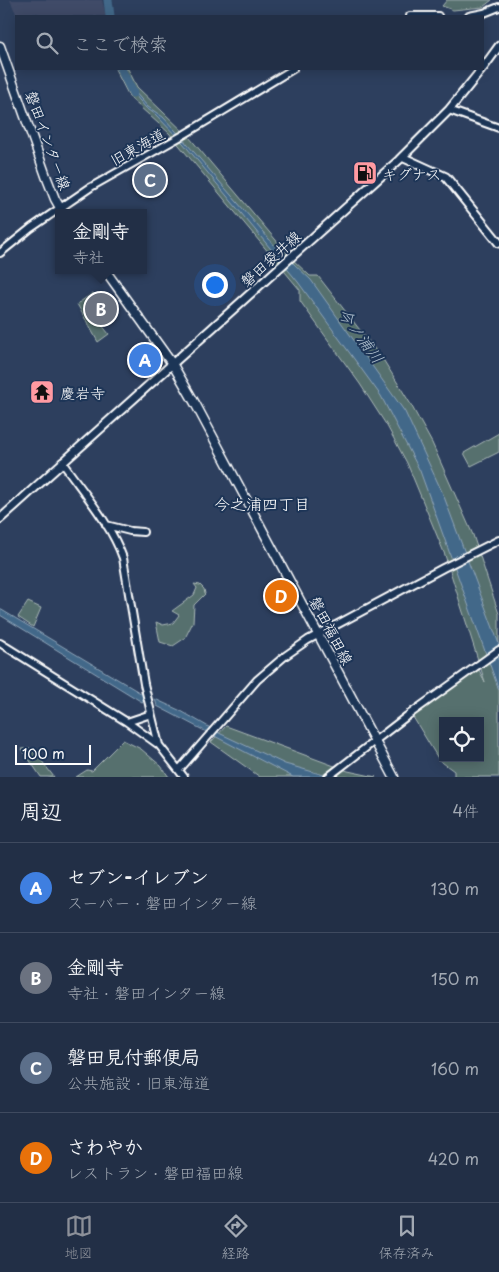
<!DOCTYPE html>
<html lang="ja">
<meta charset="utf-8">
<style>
body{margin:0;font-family:"Playpen Sans","Klee One",sans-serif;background:#2a374d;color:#f1f3f6}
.controls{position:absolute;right:15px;bottom:15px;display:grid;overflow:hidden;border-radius:0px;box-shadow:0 2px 12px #0003}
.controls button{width:45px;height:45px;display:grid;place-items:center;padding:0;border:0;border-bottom:1px solid #3f4a5f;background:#222f46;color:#f1f3f6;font:25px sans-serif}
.scale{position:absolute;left:15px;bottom:12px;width:76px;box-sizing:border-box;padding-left:5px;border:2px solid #fff;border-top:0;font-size:14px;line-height:18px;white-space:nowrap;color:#fff;-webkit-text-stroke:4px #1d3557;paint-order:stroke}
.you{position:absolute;left:214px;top:284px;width:18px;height:18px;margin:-12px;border:4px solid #fff;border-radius:50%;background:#1a73e8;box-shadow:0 0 0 8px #1a73e833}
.badge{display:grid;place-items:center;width:32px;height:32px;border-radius:50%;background:#8c9099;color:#fff;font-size:16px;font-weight:700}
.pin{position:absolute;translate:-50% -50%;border:2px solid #fff;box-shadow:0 1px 5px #0006}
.popup{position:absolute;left:55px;top:209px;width:92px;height:65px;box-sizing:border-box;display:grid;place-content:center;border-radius:0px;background:#222f46;filter:drop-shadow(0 1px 4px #0005);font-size:16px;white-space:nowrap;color:#a2a9b3}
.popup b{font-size:19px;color:#f1f3f6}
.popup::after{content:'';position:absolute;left:50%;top:100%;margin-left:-10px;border:10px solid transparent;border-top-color:#222f46}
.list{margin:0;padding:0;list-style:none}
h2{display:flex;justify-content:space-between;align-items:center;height:65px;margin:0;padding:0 20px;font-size:21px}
h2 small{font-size:16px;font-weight:400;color:#a2a9b3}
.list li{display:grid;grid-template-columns:32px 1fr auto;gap:15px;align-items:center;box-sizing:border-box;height:90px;padding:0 20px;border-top:1px solid #3f4a5f}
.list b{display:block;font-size:19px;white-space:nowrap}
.list p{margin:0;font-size:16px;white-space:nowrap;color:#a2a9b3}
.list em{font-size:16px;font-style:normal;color:#a2a9b3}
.icon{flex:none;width:28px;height:28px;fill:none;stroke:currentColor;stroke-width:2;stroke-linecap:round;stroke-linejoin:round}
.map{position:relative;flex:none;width:499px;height:777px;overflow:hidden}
.search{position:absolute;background:#222f46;box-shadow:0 2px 12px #0003;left:15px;right:15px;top:15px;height:55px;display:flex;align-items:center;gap:12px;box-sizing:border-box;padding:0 18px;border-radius:0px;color:#a2a9b3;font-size:19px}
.sheet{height:425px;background:#222f46}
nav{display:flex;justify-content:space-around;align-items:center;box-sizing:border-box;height:70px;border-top:1px solid #3f4a5f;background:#222f46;font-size:14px;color:#a2a9b3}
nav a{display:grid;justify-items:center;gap:2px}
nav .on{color:#8c9099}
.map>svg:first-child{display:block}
</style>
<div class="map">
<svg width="499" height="777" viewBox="0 0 499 777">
<rect width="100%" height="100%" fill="#2d3f5e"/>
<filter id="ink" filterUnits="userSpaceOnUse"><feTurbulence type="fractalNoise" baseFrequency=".02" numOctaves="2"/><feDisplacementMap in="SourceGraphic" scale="10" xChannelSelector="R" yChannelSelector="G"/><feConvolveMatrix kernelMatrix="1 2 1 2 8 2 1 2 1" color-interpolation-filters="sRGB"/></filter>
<g filter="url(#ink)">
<path fill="#404b67" d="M10 0H102L106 16H39L38 13 25 16H17Z"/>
<path fill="#56706e" stroke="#aab8b6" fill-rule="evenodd" d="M447 0H492L483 7 453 10 442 6Z
M115 69H128L137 87 189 137 291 258 310 276H318L384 361 410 403 432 443 473 535 499 614V777H454V771L439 760 413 717 477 666 485 682 445 555 407 463 387 426 360 384 300 301V290L169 133 130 98ZM443 721H480V758H443Z
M93 293 95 296 86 305 109 334 98 342 77 304Z
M499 433V452L471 466 464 453Z
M194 584 200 585 204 589 205 594 194 605 193 622 185 638 173 646 160 642 156 622 163 625 173 623 179 615 172 611 194 595 197 588Z
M28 602 41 608 33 627 18 617Z
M226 726 348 771 376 777H260L211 742Z
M123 740 141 749 161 766 169 777H76L87 770 92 771Z
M30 748 41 760 54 777H41L22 749Z"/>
<path fill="#426889" stroke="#8ea4b8" d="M127 83 148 107 163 117 175 130 275 246 311 280 405 412 443 494 499 644V690L420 471 381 396 298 282 270 248 183 143 155 114 146 108 129 88Z
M0 609 144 695 145 700 142 702 0 615Z
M155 699 181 711 221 734 285 764 331 777H293L157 706Z"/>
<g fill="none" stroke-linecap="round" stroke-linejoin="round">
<path stroke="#426889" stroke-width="9" d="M108 0 110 16
M121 69 133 93"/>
<defs>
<path id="tertiary" d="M410 16H438
M469 16 484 13 499 7
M449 110 499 128
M0 253 31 228 91 187 185 134 293 69
M62 462C83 492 111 524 123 558L144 684 159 745
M106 525 130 531 143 532
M0 643 127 722 159 745 184 777
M127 722 151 714
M179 770 257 680 285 656 308 640 443 568 499 540
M328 777 407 716 499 650"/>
<path id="secondary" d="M483 68 499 46
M402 157 446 177 499 243
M0 519 399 160 449 110 482 69"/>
<path id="primary" d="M0 46 46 176 55 199 63 213
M105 270 173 365 196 405 394 777"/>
</defs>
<use href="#tertiary" stroke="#fff" stroke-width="10"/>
<use href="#secondary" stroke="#fff" stroke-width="11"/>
<use href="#primary" stroke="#fff" stroke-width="11"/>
<use href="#tertiary" stroke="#1d3557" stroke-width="6"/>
<use href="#secondary" stroke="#1d3557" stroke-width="7"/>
<use href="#primary" stroke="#1d3557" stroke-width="8"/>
</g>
</g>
<defs>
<symbol id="fuel-square" viewBox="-11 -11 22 22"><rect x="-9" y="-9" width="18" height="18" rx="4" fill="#ff9aa2" stroke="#1d3557"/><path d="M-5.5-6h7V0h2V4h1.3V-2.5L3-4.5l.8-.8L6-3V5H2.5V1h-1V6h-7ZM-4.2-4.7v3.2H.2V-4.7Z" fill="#111"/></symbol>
<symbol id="temple-square" viewBox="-11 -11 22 22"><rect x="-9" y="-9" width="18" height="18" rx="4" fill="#ff9aa2" stroke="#1d3557"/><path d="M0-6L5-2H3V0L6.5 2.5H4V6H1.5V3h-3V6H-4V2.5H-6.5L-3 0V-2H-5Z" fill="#111"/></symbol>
</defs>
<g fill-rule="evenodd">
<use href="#fuel-square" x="351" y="159" width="28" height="28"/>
<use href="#temple-square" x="28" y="378" width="28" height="28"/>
</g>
<g text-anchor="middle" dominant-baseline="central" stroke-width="4" stroke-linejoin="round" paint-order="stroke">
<g font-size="15" fill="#fff" stroke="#1d3557">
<text transform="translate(49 140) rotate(70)">磐田インター線</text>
<text transform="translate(137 146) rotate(-29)">旧東海道</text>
<text transform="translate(270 258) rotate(-42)">磐田袋井線</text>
<text transform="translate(332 630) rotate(62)">磐田福田線</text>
</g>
<g font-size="15" fill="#fff" stroke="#1d3557" text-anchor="start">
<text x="382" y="173">キグナス</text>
<text x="60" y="392">慶岩寺</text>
</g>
<g font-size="16" font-style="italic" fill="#b3c3d0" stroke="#1d3557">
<text transform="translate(362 335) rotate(54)">今ノ浦川</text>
</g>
<g font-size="16" fill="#fff" stroke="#1d3557">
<text x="262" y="503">今之浦四丁目</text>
</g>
</g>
</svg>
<div class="controls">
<button><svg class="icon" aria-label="locate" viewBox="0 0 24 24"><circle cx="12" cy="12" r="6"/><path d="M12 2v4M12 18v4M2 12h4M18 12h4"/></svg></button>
</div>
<div class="scale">100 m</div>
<div class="you"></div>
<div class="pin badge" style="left:145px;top:360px;background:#3f7fe0">A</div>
<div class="pin badge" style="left:101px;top:309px;background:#6b7280">B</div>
<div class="popup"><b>金剛寺</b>寺社</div>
<div class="pin badge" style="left:150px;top:180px;background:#5c6f8a">C</div>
<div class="pin badge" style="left:281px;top:596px;background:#e8710a">D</div>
<div class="search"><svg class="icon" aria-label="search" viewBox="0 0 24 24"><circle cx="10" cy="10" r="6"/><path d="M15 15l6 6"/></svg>ここで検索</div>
</div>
<section class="sheet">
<h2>周辺<small>4件</small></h2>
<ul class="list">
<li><span class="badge" style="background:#3f7fe0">A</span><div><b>セブン-イレブン</b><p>スーパー · 磐田インター線</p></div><em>130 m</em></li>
<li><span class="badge" style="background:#6b7280">B</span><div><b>金剛寺</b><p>寺社 · 磐田インター線</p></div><em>150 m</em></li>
<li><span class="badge" style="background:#5c6f8a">C</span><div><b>磐田見付郵便局</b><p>公共施設 · 旧東海道</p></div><em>160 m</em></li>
<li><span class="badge" style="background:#e8710a">D</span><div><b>さわやか</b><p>レストラン · 磐田福田線</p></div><em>420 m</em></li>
</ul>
</section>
<nav>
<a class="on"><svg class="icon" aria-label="map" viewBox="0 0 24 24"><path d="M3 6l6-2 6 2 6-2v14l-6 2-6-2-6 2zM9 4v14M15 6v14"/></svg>地図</a>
<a><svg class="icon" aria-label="directions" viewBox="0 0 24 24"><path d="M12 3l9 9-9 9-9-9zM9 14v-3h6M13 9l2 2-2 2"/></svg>経路</a>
<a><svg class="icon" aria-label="saved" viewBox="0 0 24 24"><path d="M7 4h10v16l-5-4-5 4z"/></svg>保存済み</a>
</nav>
